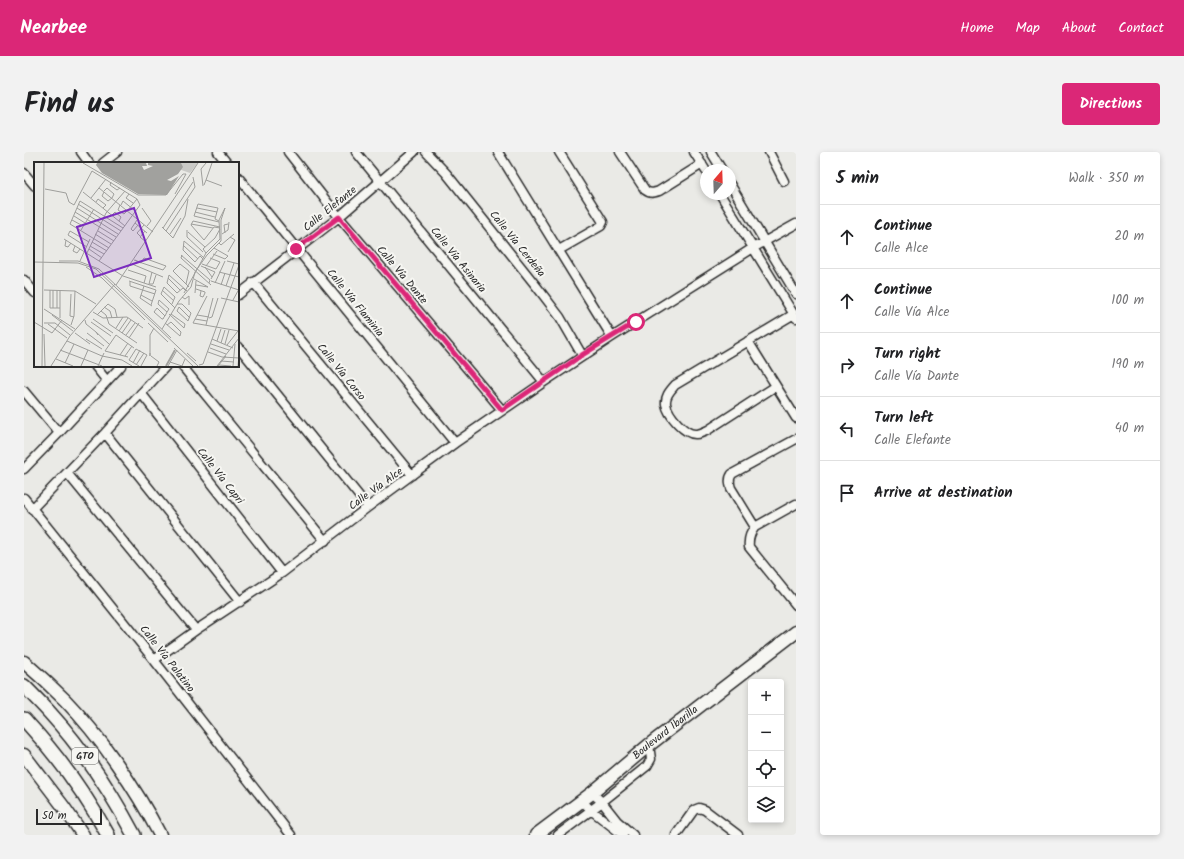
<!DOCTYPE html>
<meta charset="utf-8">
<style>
body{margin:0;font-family:Kalam,sans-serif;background:#f2f2f2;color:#202124}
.controls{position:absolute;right:12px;bottom:12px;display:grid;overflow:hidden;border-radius:4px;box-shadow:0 2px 6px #0003}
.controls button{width:36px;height:36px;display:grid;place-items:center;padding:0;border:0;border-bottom:1px solid #e0e0e0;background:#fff;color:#202124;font:20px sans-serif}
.compass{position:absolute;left:676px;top:12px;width:36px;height:36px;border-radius:50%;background:#fff;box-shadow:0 2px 6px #0003;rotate:19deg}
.scale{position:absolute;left:12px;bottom:10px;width:66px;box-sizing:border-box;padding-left:4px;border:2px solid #2b2b2b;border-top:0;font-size:11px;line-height:14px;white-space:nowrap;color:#2b2b2b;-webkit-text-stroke:3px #f6f6f2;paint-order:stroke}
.stop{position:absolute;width:12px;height:12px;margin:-9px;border:3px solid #db2777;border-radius:50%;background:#fff}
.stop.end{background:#db2777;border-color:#fff;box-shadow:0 1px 4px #0008}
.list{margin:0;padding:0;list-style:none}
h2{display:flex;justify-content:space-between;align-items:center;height:52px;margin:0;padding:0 16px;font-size:17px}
h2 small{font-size:13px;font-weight:400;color:#757577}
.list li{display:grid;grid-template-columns:26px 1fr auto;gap:12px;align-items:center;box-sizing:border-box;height:64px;padding:0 16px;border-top:1px solid #e0e0e0}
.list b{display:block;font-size:15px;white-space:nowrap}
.list p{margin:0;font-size:13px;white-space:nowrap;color:#757577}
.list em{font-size:13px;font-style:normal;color:#757577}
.icon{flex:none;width:22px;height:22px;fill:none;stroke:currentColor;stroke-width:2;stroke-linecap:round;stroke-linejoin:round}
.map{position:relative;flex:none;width:772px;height:683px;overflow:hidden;border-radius:4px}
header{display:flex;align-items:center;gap:24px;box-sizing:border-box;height:56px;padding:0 20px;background:#db2777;color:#fff}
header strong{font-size:19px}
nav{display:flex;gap:22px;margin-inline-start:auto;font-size:14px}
.intro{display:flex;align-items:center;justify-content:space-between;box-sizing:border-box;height:96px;padding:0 24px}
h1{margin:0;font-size:28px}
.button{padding:10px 18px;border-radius:4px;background:#db2777;color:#fff;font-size:14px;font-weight:700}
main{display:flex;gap:24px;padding:0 24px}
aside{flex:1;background:#fff;border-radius:4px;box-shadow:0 2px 6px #0003}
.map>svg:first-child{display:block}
</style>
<header>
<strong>Nearbee</strong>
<nav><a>Home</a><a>Map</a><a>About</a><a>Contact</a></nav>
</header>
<div class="intro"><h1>Find us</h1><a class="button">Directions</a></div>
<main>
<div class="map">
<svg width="772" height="683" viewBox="0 0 772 683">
<rect width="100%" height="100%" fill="#eaeae6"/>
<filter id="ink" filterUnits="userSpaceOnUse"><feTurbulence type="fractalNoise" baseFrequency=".025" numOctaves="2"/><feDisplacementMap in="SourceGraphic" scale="8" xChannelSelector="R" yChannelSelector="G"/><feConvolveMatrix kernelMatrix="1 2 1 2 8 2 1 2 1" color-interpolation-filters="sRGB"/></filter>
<g filter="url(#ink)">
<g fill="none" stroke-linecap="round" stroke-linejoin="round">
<defs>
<path id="street" d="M57 0 65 11
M194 0 203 11
M264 0 315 65 478 258
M332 0 520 230
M402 0 422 21 513 135 536 165 558 203
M474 0 588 185
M596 0 621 38C626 42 629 41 635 39L678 12
M670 0 682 19
M687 0 698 18
M745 0 760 29
M79 11 93 0
M0 21 11 34
M214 25 431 291
M706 32 772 142
M696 42 772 166
M535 98 577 74 579 70 535 0
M0 128 11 141
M229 130 388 323
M214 143 315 65 390 0
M724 189 772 266
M214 194 344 355
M71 214 83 229
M158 214 301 389
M752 234 684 278C680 280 676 282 672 282 661 283 644 263 642 252 641 244 646 239 651 233L770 162
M0 239 35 281
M117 241 258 421
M81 281 216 450
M0 317 35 281 97 214
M43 321 172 478
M0 346 130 508 267 683
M772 352 731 375C726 381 724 387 725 395L772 453
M8 357 81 281 142 214
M731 375 707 336C705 330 705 326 708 322L772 287
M130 508 172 478 258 421 344 355 431 291 520 230 588 185 729 96 772 72
M568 641 578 650 593 669 609 683
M558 649 567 658 599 683
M534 683 578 650 623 614 627 607 625 593
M652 683 670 658 675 656 681 658 714 683"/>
<g id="secondary">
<path d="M0 510C14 522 28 535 41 548 77 585 112 637 136 683"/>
<path d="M0 603 39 654 59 683"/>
<path id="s1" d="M512 683 568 641 625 593 772 480"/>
</g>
<path id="primary" d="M0 534C9 543 18 552 26 561 59 597 87 640 110 683
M0 567C33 603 61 641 84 683"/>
</defs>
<use href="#street" stroke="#2b2b2b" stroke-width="11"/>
<use href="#secondary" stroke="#2b2b2b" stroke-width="15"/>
<use href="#primary" stroke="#2b2b2b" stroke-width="16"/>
<use href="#street" stroke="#f6f6f2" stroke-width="8"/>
<use href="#secondary" stroke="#f6f6f2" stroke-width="12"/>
<use href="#primary" stroke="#f6f6f2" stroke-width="13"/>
</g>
</g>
<g fill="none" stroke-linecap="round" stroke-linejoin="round" filter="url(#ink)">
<path stroke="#db2777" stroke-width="5" d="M272 97 315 65 478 258 558 203 612 170"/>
</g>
<g text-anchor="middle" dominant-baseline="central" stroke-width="4" stroke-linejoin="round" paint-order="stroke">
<rect fill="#f6f6f2" stroke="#686867" stroke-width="1" x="48" y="596" width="26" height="16" rx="3"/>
<g font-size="10" font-weight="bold" fill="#2b2b2b">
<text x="61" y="604">GTO</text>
</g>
<g font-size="11" fill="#2b2b2b" stroke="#f6f6f2">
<text transform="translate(306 57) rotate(-39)">Calle Elefante</text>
<text transform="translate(493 92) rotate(51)">Calle Vía Cerdeña</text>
<text transform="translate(434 108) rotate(51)">Calle Vía Asinaria</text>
<text transform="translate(378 123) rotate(50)">Calle Vía Dante</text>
<text transform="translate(331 151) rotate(51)">Calle Vía Flaminia</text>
<text transform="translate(317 220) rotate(51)">Calle Vía Corso</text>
<text transform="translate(196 324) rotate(52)">Calle Vía Capri</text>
<text transform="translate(352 337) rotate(-36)">Calle Vía Alce</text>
<text transform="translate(143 507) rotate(52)">Calle Vía Palatino</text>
<text stroke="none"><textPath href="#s1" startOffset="165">Boulevard Ibarilla</textPath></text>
</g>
</g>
<g transform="translate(10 10)">
<rect width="205" height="205" fill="#eaeae6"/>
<path d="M127 1H164L156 11Z" fill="#cacac7"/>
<path d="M63 1H112L113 4H108L110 8 119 4 114 3V1H147L149 5 144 12 133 18 137 19 145 14 133 33 104 32 68 11 62 3Z" fill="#a1a19e"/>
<path fill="none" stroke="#a1a19e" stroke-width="2" d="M132 204 141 188"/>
<path fill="none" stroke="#9e9e9b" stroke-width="1" d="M49 1 104 33H132L149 12H152M58 9 103 37 106 43 65 99M172 18 178 1M77 20 76 23 83 28 86 26M170 23 172 18 188 24M169 24 167 7 172 1M65 26 119 70M11 27 32 31 35 40 40 43 58 9M70 29 73 26 80 32 78 36M49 30 91 64M70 30 68 34 74 39 78 36M95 32 92 36 99 41M141 32 152 12M57 36 72 17M62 40 64 37 72 43 69 46M44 42 87 69M86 43 84 48 90 52 93 49M87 43 89 39 100 48M43 46 84 72M108 46 117 59 113 64M163 46 183 50M94 48 103 37M41 50 82 75M161 50 181 55M78 53 81 50 87 55 85 59M40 54 51 61M38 58 49 64M103 58 97 67 99 69 104 63M185 60 160 54 164 42 184 46 181 57 185 59M101 61 113 71M157 62 179 66M128 65 139 76 151 54 154 37M129 66 159 20M186 66 180 65 170 78 157 63 159 59 186 65M47 68 60 47M153 68V75L169 90M64 69 80 79M111 69 106 75 112 80M132 69 161 25 159 15M154 70 171 85M191 71 190 63 194 62M61 72 77 82M136 72 147 56M188 72 194 68 195 60M106 74 103 71 110 63M30 77 89 114 122 125M32 78 31 84 34 85 37 81M58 80 73 89M185 81 187 83 200 72M41 84 39 89 43 91 46 87M56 84 70 92M150 84 164 97M53 85 34 73 36 69 55 80M75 86 36 62 46 39 89 66M55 87 68 96M194 90 201 78 196 75M53 91 72 51 91 29M172 91 169 87 181 76 186 67M179 92 191 97 194 94 180 86M147 93 176 118 175 121M148 93 147 96 177 123M169 97 166 94 161 100 149 88 150 79 169 95M100 98 105 100 129 108 132 104 110 96 107 101 101 98M25 99H44L65 107 137 176M46 99 56 77M193 99 205 102M0 100 44 101 62 107 164 204M98 102 129 115M168 102 182 107 186 100 176 96M167 104 181 110 177 117M172 104 183 89M52 105 68 116 111 158M171 105 178 115M94 108 112 114 110 121M118 110 115 122H119L122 113M185 110 205 115M134 116 146 128M160 117 174 125 162 123M95 119 122 128 117 143M177 119 205 128M96 120V124L121 132M181 121 191 99M152 122 155 109 146 102 139 109 155 125M82 123 164 1M187 123 191 111M110 124 106 136 118 144M192 124 200 101M162 127 171 130V131L169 135 166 134 167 129M10 128 41 129 62 142M16 128V146H26M19 128V146M23 128V146M128 128 140 139M152 129 149 126 143 131 133 121 135 113 153 129M150 131 172 91 186 77 185 58 191 46M161 131 162 119M37 132 36 154 40 155M107 133 118 139M173 134 159 161 205 169M148 135 151 137 155 134V143M187 136 205 140M199 138 205 127M138 142 141 135 130 125 127 132 141 146M143 142H148L157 151 154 159 143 149 145 145M70 145 76 149 78 156M145 145 156 156M10 147 41 167M67 149 72 153 75 162 103 181M59 150 69 156 93 155 109 166M135 152 150 166 151 162 137 152M18 153 39 169M63 153 74 142 81 147 83 155M163 153 175 155M131 154 123 146 120 150 128 157H129L130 155 131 154 133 150 135 147 125 138 124 142 133 150M26 156V128M175 156 178 155 184 136M59 157 79 171M161 157 173 159M51 158 52 162 62 170M0 160 18 171 28 158M57 160 77 174M10 161H21L36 173M114 161 134 180M131 161 146 174 147 170 137 160 133 163M14 162 33 176M37 163 40 154 41 129M172 163 179 136M82 166 89 155M128 167 145 139 157 125 161 110 173 93 187 79V58L191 46M85 169 94 156M41 171 56 182M53 171 70 184M88 171 97 158M10 172 11 204M64 173 62 170 75 182M82 173 71 189 94 195M82 173 100 186M92 173 101 161M95 176 105 161M52 177 68 187M178 177 199 186M33 179 68 194 88 198 98 204M183 179 187 167M187 181 191 168M177 182 195 188M191 182 195 168M193 183 204 169M140 186 159 204M176 186 192 192M26 188 68 204M174 190 188 195 205 196M116 191V194V173L120 166M153 191 162 199M86 193 94 181M91 194 98 184M117 194 125 200 123 204M22 197 39 204M187 199 200 200M136 200 148 204 151 197M31 201 40 182M99 201 106 188M102 203 110 191M165 203 169 202 205 103M185 203 197 204M8 204 10 1M17 204 36 174 81 122M47 204 54 188M64 204 70 191M105 204 95 198 102 187 113 193M107 204 113 193M134 204 143 188M183 204 205 176M184 204 192 194M199 204 201 182M204 204 205 192"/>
<path fill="#7b2cbf" fill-opacity="0.15" stroke="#7b2cbf" stroke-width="2" d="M100 46 117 96 60 115 43 65Z"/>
<rect width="205" height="205" fill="none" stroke="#2b2b2b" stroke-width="2"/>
</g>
</svg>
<div class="controls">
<button>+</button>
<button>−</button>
<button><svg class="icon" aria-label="locate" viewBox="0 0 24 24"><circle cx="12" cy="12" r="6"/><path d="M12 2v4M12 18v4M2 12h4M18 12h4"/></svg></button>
<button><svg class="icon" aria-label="layers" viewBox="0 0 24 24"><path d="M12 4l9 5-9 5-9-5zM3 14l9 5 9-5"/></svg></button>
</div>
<svg class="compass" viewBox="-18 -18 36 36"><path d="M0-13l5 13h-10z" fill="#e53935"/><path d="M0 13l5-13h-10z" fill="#757577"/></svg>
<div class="scale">50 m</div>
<div class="stop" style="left:612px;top:170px"></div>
<div class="stop end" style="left:272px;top:97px"></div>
</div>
<aside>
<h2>5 min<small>Walk · 350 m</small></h2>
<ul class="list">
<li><svg class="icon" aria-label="ahead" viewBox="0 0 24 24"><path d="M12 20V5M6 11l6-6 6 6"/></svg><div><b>Continue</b><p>Calle Alce</p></div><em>20 m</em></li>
<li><svg class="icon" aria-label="ahead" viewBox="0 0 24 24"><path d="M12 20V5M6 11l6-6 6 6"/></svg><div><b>Continue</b><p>Calle Vía Alce</p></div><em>100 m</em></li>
<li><svg class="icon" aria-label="right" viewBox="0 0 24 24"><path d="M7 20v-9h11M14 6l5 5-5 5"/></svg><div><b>Turn right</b><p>Calle Vía Dante</p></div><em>190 m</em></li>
<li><svg class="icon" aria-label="left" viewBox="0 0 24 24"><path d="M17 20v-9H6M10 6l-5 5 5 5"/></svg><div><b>Turn left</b><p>Calle Elefante</p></div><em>40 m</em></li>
<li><svg class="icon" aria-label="arrive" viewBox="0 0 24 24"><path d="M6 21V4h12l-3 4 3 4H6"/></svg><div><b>Arrive at destination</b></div></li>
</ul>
</aside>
</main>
